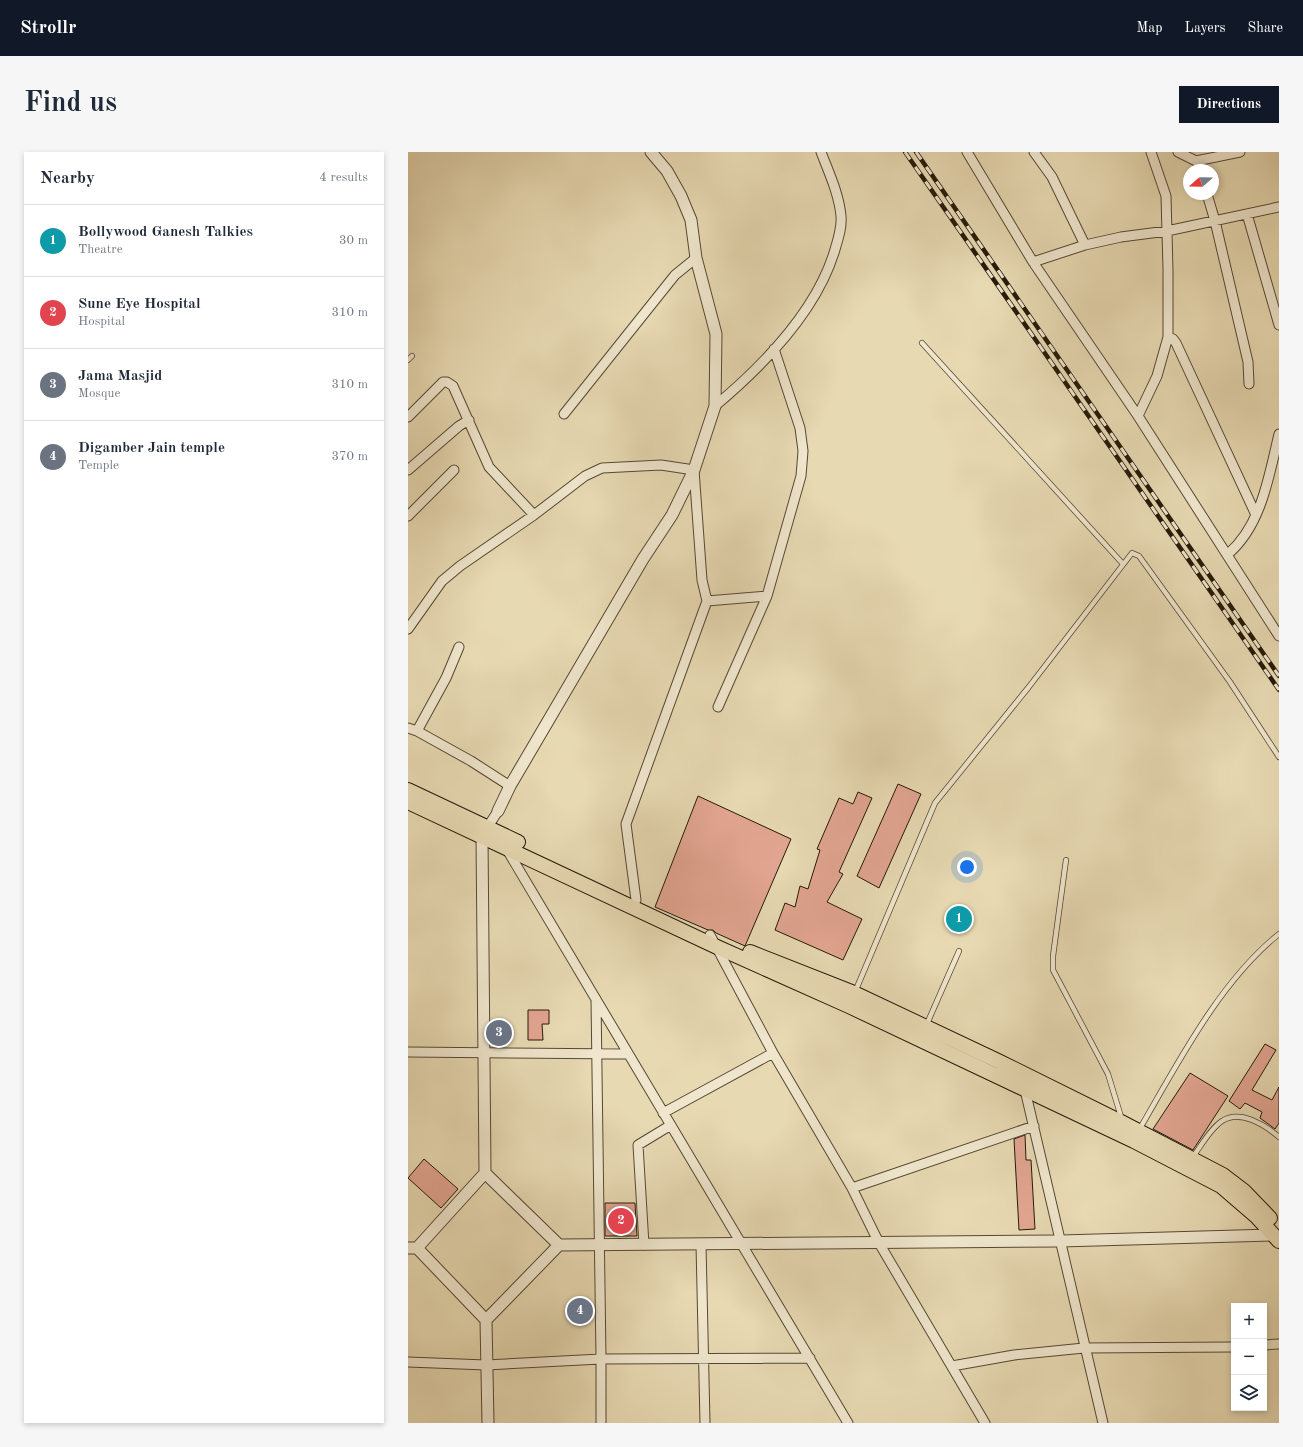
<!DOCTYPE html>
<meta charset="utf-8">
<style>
body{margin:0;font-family:"Old Standard TT",serif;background:#f6f6f7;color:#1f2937}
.controls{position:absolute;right:12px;bottom:12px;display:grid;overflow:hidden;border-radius:0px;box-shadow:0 2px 6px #0003}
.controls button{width:36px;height:36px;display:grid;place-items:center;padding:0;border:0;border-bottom:1px solid #e0e1e3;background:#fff;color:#1f2937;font:20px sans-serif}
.compass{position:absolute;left:775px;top:12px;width:36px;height:36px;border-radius:50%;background:#fff;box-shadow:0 2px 6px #0003;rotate:250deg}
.you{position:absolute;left:559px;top:715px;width:14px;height:14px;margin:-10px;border:3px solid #fff;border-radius:50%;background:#1a73e8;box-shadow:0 0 0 6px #1a73e833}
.badge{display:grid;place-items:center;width:26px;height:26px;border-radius:50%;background:#111827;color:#fff;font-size:13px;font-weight:700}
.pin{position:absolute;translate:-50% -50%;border:2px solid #fff;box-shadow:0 1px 4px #0006}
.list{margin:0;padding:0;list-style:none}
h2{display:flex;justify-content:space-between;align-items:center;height:52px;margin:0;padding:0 16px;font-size:17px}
h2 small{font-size:13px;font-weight:400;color:#747a83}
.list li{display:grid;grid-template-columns:26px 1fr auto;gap:12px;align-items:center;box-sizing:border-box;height:72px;padding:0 16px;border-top:1px solid #e0e1e3}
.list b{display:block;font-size:15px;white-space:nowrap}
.list p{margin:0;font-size:13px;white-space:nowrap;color:#747a83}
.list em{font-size:13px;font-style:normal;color:#747a83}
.icon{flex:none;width:22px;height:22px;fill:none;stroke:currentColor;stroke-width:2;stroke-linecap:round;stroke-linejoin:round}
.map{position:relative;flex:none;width:871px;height:1271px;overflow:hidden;border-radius:0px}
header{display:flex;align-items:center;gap:24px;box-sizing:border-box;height:56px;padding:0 20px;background:#111827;color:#fff}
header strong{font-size:19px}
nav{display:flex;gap:22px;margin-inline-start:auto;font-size:14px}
.intro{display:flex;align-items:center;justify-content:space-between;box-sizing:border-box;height:96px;padding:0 24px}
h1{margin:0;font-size:28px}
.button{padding:10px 18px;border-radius:0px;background:#111827;color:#fff;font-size:14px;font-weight:700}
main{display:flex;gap:24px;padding:0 24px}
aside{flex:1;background:#fff;border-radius:0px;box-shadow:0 2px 6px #0003}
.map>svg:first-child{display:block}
</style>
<header>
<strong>Strollr</strong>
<nav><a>Map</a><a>Layers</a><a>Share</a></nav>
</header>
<div class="intro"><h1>Find us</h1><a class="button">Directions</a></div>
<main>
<aside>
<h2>Nearby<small>4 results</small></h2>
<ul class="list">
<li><span class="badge" style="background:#0f9aa8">1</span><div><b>Bollywood Ganesh Talkies</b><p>Theatre</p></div><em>30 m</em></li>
<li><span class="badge" style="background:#e0444e">2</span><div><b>Sune Eye Hospital</b><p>Hospital</p></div><em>310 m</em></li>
<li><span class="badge" style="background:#6b7280">3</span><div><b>Jama Masjid</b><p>Mosque</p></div><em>310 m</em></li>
<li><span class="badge" style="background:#6b7280">4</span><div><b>Digamber Jain temple</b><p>Temple</p></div><em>370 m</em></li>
</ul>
</aside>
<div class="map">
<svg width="871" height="1271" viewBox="0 0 871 1271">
<rect width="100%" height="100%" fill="#e7d9b2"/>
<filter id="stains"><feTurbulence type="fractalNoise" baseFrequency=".005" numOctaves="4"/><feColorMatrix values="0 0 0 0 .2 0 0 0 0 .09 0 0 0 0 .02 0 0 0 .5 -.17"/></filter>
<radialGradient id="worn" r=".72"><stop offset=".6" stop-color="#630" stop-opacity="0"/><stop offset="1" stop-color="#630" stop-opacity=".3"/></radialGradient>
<path fill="#e2a591" stroke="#251909" d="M490 632 513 642 471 736 449 724Z
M450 640 464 646 431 720 435 722 419 750 454 767 435 808 367 778 377 751 387 755 392 734 400 737 412 698 409 697 431 646 445 652Z
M290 644 383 687 337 794 308 781 305 778H300L247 755Z
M120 858H141V872H134L135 888H120Z
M857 892 868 898 844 938 864 948 871 935V971L867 977 852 966 854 960 837 951 832 957 821 949Z
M782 921 820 944 785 998 745 977Z
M617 983 618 1008H623L627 1077 611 1078 606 987Z
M16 1007 50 1037 33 1056 0 1026Z
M197 1051H227L229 1084H197Z"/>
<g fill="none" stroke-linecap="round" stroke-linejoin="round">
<defs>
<path id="service" d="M514 191 715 412
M0 208 4 204
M658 708 645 804V818L700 922 714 968
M447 840 527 651 620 536 724 401 731 404 822 530 871 605
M518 874 551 799
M731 978C769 913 811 830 871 782
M784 1006C793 994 802 977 814 969 832 957 857 973 871 985"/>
<path id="minor" d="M559 0 625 110 730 264 871 484
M626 0 644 25 677 93
M770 0 788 9 832 0
M799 42 807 69 840 210 841 232
M839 62 871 173
M625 110 677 93 713 85 759 79 871 55
M760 185 765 187 768 191 848 363
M307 254C356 213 411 157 428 94 431 84 434 74 433 64 431 42 421 21 413 0
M156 262 267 123 288 106
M730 264 749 224 760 185V118L758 44 743 0
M0 265 35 230H39L45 234 81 315 126 363
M0 318 51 274 61 268
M0 364 46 318
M820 402C854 373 861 323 871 282
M0 477 34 429 52 414 126 363 177 324 194 316 253 313 286 318 294 428 299 449 359 444
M310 555 359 444 393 324 395 299 392 276 366 197
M0 576 9 579 63 609 102 634
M9 579 38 526 51 495
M77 679 90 659
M98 696 440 1271
M228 748 218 672 299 449
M302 783 365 901 444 1036 471 1091 577 1271
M0 900 220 902
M617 938 695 1271
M255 961 365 901
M444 1036 626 974
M293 1092 297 1271
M236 1093 230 993 263 973
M856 1193 871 1192
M0 1210 78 1213 193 1207 188 847
M544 1214 606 1203 676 1196 826 1195
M193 1271V1207L402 1206"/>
<path id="tertiary" d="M90 659 102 634 235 407 264 363 286 318 307 254 308 182 288 106 283 68 273 44 259 19 243 0
M74 684 77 1021 151 1093
M0 1096H9L77 1021
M9 1096 78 1168 80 1271
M78 1168 151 1093 653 1089 865 1083"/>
<path id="primary" d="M0 638 110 690
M0 650 309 795 441 854 726 989 813 1034 849 1065 871 1089
M342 800 446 841 590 909 715 971 815 1023 836 1039 862 1066"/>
</defs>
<use href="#service" stroke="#564933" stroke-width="6"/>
<use href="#minor" stroke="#564933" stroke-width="11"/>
<use href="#tertiary" stroke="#564933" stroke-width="13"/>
<use href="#primary" stroke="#251909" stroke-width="16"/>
<use href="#service" stroke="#efe6cd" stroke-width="4.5"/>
<use href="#minor" stroke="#efe6cd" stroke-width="9"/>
<use href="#tertiary" stroke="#efe6cd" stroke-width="11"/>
<use href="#primary" stroke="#e7d9b2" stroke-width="14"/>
<defs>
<path id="rail" d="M497 0 871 538
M508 0 871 524"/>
</defs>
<use href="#rail" stroke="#251909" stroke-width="4.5"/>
<use href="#rail" stroke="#efe6cd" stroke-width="3" stroke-dasharray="9" stroke-linecap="butt"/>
</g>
<rect width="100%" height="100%" filter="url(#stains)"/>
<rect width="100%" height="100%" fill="url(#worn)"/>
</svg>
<div class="controls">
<button>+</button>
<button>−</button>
<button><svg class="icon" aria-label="layers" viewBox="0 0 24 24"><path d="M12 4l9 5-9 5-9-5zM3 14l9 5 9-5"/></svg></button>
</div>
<svg class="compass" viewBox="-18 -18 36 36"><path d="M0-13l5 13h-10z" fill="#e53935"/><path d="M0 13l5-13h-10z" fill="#747a83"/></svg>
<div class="you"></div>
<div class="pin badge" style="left:551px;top:767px;background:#0f9aa8">1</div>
<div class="pin badge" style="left:213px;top:1069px;background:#e0444e">2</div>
<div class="pin badge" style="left:91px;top:881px;background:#6b7280">3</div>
<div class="pin badge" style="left:172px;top:1159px;background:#6b7280">4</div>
</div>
</main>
